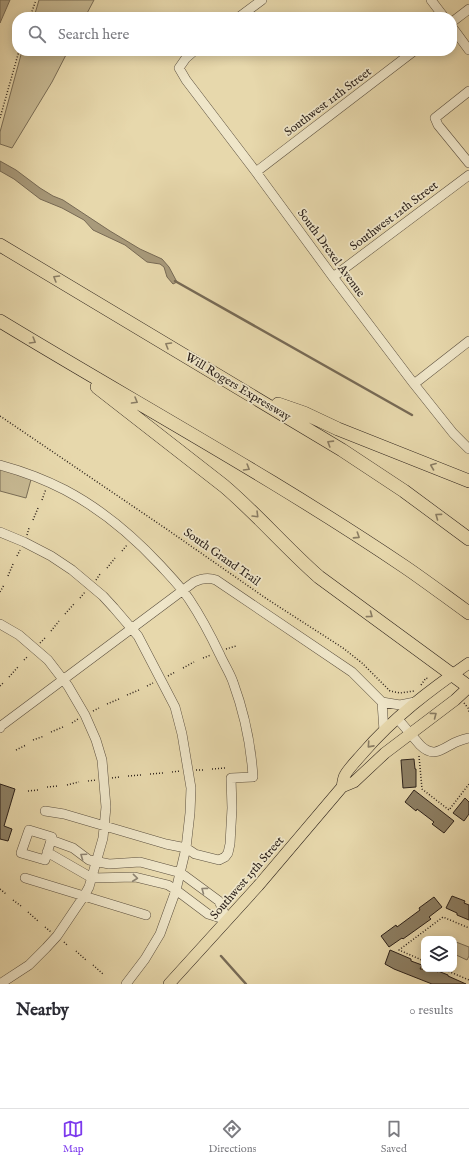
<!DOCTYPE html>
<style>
body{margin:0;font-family:"IM FELL English",serif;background:#f7f7f7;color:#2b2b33}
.controls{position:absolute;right:12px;bottom:12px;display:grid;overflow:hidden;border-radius:8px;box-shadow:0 2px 10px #0003}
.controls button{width:36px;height:36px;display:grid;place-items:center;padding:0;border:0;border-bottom:1px solid #e1e1e2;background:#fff;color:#2b2b33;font:20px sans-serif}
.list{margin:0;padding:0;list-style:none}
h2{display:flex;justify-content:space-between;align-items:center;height:52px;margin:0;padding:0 16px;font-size:17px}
h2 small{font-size:13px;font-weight:400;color:#7c7c81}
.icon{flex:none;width:22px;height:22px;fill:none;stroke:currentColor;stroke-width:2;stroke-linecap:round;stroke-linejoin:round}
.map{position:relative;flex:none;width:469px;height:984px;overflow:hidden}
.search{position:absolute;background:#fff;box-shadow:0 2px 10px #0003;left:12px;right:12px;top:12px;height:44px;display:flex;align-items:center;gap:10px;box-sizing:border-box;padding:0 14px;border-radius:16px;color:#7c7c81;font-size:15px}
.sheet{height:124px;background:#fff}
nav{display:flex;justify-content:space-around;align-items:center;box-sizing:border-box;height:56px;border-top:1px solid #e1e1e2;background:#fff;font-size:11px;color:#7c7c81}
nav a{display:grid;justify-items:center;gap:2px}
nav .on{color:#7c3aed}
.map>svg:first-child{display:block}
</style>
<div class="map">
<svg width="469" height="984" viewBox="0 0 469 984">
<rect width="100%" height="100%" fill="#e7d8ac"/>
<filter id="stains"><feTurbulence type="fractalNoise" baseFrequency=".005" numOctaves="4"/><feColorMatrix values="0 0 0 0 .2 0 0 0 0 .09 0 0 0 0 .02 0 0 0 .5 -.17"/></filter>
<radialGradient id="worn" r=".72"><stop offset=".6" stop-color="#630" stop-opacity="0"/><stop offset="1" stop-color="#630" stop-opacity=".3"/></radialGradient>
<path fill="#c7b993" stroke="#7a6e57" d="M39 0H94L85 17H34Z
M22 51H68L52 82 12 148 0 144V132Z
M0 467 33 472 26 498 0 491Z
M456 942 469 947V956L467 960 454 954V946Z"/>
<path fill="#a89a7b" stroke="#776a55" d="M0 0H10L0 23Z
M0 161 16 170 40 188 53 196 63 200 110 231 140 249 162 259 169 267 177 282 173 284 167 277 164 267 160 264 147 262 125 245 93 230 84 220 62 208 40 199 14 179 0 171Z"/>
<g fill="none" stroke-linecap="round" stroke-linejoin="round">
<path stroke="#776a55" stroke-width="2.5" d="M175 281 412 415
M221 956 246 984"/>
</g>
<path fill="#8e8166" stroke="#2d221b" d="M414 759 415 769H416V787L403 788 401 760Z
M0 784 15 789 4 826 12 829 8 841 0 839Z
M414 790 454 821 444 833 432 824 434 822 417 809 416 811 405 802Z
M465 798 469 802V814L464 821 453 813Z
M452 896 465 901 464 903 469 905V920L457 915V913L446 908Z
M434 897 442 907 429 917 431 919 403 939 402 938 389 947 381 936 396 925 397 927 420 910 419 908Z
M390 950 411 959V961L422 965 420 969H431L438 972V971L448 975V976L466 984H432L394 969 385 964Z"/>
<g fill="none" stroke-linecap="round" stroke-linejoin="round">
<defs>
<path id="minor" d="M431 0 444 17
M239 17 262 0
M452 22 469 9
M452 27 469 50
M194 51 186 58 179 68 186 80 256 172 333 277 414 384 453 433 469 449
M469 91 435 118 438 125 469 163
M256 172 414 51
M333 277 469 175
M414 384 469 341
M0 465C22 471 44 479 65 490 101 509 132 535 160 565 170 576 181 587 189 599 201 617 211 636 220 655 224 664 230 673 233 682 244 712 251 745 253 777L231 778 232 808 230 844 228 853 225 857 219 860 195 854 186 848 166 844 64 814 45 811
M0 532 24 542 51 556 72 570 103 596 114 608 138 636 175 707 182 734 191 788 190 813 186 848 176 890 160 934 145 959 126 984
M0 624 19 635 48 660 68 686 85 715 96 740 102 760 106 807 103 838 89 887 84 896 57 936 46 948 29 965 0 984
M397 718 420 745C433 758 441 750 454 743 459 741 464 739 469 738
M0 728 1 726 194 582C202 578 208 577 216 580L352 672 382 702
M384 731 382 702 400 705 415 702
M29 830 52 837 45 860 21 853Z
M51 840 73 848 89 860 109 864 140 862 181 873 219 901 227 920
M47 852 92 878 135 877 168 885 176 890 208 914 227 920
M25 878 146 915"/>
<path id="major" d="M342 787 354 782 385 753 455 700 469 687
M169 984 258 886 342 787C343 783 343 778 345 775 349 768 358 759 363 753 394 717 430 690 469 663"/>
<path id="highway" d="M0 245 342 450 404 491 469 539
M0 321C135 403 275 479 405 567 427 582 448 598 469 613
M97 387 224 486C257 514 286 548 319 577L469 687
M278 404 304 413 338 429 469 481"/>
</defs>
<use href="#minor" stroke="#5c503f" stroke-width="10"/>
<use href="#major" stroke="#2d221b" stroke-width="12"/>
<use href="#highway" stroke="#2d221b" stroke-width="14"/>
<path stroke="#2d221b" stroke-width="1.5" stroke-dasharray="1 2" stroke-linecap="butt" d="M30 17 36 0
M0 118 19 51
M0 416 165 528 267 599 343 648 362 663 390 691 400 693 414 691
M42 500 46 489
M33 520 38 508
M27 535 29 528
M122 551 127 545
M17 556 20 550
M107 568 115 558
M8 576 13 564
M96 580 100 574
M0 592 4 585
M80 598 85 592
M65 614 74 604
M51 631 59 621
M40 643 45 638
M226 649 236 646
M203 658 211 655
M24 660 28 656
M183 668 194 662
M168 676 175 672
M9 677 18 667
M421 685 426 678 429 679
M0 686 3 683
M147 686 153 683
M127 695 139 690
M464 703 468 708 469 712
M107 704 119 699
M93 711 99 708
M72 723 78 719
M51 732 63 727
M33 740 44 736
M16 750 26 745
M419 756 422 789 449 810 469 784
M212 769 225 768
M196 770H203
M172 772 180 771
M150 774 163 773
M128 776 141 775
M112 778 119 777
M88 781 96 780
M67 785 79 782
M47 787 58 786
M28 791 38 790
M0 889 6 894
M13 900 21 906
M28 912 38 921
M45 927 51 932
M64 942 68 946
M76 951 86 960
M424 961 399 950 443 917 469 928
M93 965 103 974
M443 969 469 980"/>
<use href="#minor" stroke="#efe6c9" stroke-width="9"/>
<use href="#major" stroke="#e7d8ac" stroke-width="11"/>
<use href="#highway" stroke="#e7d8ac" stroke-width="13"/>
</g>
<defs><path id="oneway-chevron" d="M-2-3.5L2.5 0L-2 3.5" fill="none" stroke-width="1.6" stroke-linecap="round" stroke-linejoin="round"/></defs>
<g stroke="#8a7d64">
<use href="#oneway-chevron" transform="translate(56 278) rotate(-149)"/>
<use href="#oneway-chevron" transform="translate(33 341) rotate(31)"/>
<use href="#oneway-chevron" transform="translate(168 345) rotate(-149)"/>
<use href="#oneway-chevron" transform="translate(135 401) rotate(30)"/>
<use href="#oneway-chevron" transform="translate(330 443) rotate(-148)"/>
<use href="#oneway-chevron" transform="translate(433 466) rotate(-159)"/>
<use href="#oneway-chevron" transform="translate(247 468) rotate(31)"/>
<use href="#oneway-chevron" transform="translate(256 515) rotate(45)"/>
<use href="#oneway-chevron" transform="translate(438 516) rotate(-144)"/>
<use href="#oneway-chevron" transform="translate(357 536) rotate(33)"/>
<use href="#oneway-chevron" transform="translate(370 615) rotate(36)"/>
<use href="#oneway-chevron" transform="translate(434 715) rotate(-37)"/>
<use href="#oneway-chevron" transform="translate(370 745) rotate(132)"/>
</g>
<g stroke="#8e8472">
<use href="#oneway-chevron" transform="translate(83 856) rotate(-145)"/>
<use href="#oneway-chevron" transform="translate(135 878) rotate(6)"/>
<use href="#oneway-chevron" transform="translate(204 890) rotate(-143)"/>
</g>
<g text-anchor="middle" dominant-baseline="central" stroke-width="3.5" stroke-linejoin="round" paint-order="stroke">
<g font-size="12" fill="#2d221b" stroke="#efe6c9">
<text transform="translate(328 102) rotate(-37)">Southwest 11th Street</text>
<text transform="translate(394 216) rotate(-37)">Southwest 12th Street</text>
<text transform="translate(331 253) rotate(54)">South Drexel Avenue</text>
<text transform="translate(238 387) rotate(31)">Will Rogers Expressway</text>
<text transform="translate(222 557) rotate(35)">South Grand Trail</text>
<text transform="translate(247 878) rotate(-49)">Southwest 15th Street</text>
</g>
</g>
<rect width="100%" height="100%" filter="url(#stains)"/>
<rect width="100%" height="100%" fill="url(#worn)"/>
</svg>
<div class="controls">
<button><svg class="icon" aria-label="layers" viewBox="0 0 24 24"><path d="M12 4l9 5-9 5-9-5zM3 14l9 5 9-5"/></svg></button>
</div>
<div class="search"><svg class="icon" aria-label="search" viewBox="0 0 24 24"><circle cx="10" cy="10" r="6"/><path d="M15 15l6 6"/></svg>Search here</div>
</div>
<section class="sheet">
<h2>Nearby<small>0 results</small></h2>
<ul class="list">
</ul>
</section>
<nav>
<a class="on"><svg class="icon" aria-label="map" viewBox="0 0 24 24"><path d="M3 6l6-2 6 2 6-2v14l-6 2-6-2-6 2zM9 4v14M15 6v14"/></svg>Map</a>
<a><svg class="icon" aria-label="directions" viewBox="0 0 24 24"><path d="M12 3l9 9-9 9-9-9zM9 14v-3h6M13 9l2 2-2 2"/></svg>Directions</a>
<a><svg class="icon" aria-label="saved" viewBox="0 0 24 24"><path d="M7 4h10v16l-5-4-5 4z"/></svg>Saved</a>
</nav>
